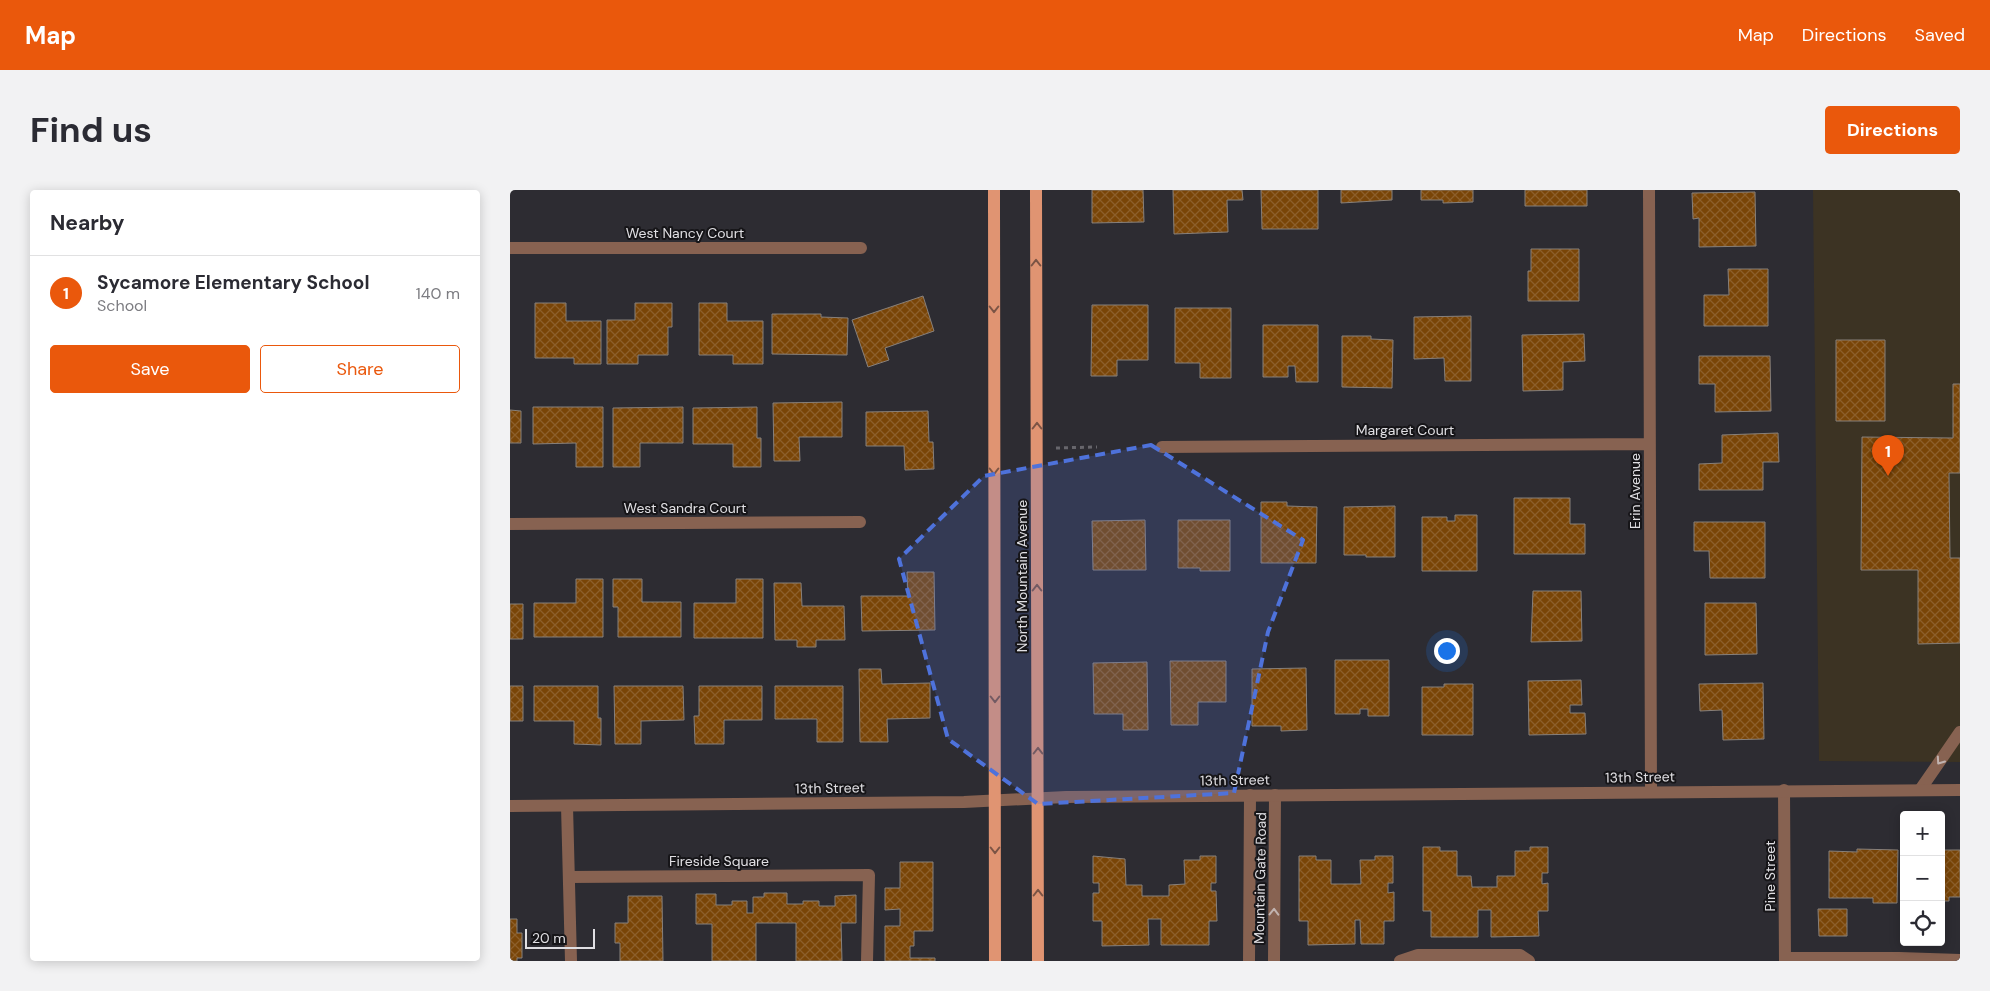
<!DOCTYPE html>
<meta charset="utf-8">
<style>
body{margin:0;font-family:"DM Sans",sans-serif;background:#f2f2f3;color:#2b2b33}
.controls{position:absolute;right:15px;bottom:15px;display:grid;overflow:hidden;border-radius:5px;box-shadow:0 2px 12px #0003}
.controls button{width:45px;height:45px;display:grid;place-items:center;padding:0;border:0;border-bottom:1px solid #e1e1e2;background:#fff;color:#2b2b33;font:25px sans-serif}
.scale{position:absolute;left:15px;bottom:12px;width:70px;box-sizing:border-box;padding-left:5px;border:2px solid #e0dfe3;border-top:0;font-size:14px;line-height:18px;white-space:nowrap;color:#e0dfe3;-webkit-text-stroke:4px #161518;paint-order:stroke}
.you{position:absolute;left:936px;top:460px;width:18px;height:18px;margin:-12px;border:4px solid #fff;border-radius:50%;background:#1a73e8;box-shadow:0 0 0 8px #1a73e833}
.badge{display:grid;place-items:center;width:32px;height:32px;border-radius:50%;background:#ea580c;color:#fff;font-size:16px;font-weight:700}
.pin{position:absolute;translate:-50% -41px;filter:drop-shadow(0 1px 2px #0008)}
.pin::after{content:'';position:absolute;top:26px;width:18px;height:15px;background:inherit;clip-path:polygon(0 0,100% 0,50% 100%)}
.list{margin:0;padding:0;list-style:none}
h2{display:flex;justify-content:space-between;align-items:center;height:65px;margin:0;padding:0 20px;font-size:21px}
h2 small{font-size:16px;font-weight:400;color:#7c7c81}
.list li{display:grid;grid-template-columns:32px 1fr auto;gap:15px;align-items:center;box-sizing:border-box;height:75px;padding:0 20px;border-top:1px solid #e1e1e2}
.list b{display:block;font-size:19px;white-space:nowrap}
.list p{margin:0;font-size:16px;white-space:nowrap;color:#7c7c81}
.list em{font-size:16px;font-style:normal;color:#7c7c81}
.actions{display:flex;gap:10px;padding:15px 20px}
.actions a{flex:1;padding:11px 0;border:1px solid #ea580c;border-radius:5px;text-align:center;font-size:18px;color:#ea580c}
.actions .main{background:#ea580c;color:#fff}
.icon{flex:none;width:28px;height:28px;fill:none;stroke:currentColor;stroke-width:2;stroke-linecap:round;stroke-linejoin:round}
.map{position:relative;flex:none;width:1450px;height:771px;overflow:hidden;border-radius:5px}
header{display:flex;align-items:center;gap:30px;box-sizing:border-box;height:70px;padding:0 25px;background:#ea580c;color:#fff}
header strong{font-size:24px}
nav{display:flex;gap:28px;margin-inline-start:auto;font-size:18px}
.intro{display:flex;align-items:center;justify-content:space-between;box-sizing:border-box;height:120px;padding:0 30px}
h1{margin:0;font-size:35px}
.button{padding:12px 22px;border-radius:5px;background:#ea580c;color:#fff;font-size:18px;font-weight:700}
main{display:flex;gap:30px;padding:0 30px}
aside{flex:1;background:#fff;border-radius:5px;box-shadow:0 2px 12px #0003}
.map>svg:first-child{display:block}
</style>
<header>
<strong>Map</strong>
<nav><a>Map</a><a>Directions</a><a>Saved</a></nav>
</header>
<div class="intro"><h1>Find us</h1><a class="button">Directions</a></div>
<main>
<aside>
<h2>Nearby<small></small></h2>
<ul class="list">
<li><span class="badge">1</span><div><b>Sycamore Elementary School</b><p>School</p></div><em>140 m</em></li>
</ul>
<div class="actions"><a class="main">Save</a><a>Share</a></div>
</aside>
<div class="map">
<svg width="1450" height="771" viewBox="0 0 1450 771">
<defs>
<pattern id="building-cross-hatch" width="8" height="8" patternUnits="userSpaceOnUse" patternTransform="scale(1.25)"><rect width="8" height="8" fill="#794507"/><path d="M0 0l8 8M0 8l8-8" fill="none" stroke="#8c5f2b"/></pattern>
</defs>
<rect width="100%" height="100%" fill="#2d2c32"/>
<path fill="#3c3323" d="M1303 0H1450V572L1309 571Z"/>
<path fill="url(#building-cross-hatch)" stroke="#87807b" d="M582 0H633L634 32 582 33Z
M663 0H732L733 10H717L718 42 664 44Z
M751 0H808V39H752Z
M831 0H882V10L831 13Z
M911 0H963V12L933 13V10H911Z
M1015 0H1077V16H1015Z
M1245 2 1246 56 1189 57V28L1183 29 1182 3Z
M1021 59H1069V111H1018V81H1021Z
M1218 79H1258V136H1194V105H1219Z
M413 106 424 141 375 158 379 170 358 177 342 130Z
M25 113H56V131H91V174H64V168H25Z
M125 113H162V137H158V165H128V174H97V130H125Z
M189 113H217V131H253V174H223V165H189Z
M582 115H638V170H607V186H581Z
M665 118H721V188H690V173H665Z
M262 124H311V127L338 128 337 165 262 164Z
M961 126V191H935L934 168 904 169V127Z
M753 135H808V192H786L785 176H778V187H753Z
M1074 144 1075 171 1053 172V200L1013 201 1012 145Z
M832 146H861V149L883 150 882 198 832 197Z
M1326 150H1375V231H1326Z
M1189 166H1260L1261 221 1205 222V194H1189Z
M1443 194H1450V283H1439L1440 368H1450V453L1408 454V380H1351L1352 247 1443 248Z
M332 212V247H289L290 271H264L263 213Z
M23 217H93V277H66V253L23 254Z
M173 217V253H130V277H103V218Z
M247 217V248H251V277H223V254H183V218Z
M0 220 11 221V253H0Z
M418 221 419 252H423L424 279 395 280 394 256H356V222Z
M1268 243 1269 272H1253V300H1189V274L1212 273V245Z
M1004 308H1060V334H1075V364H1004Z
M751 312H777V316L807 317 806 373H751Z
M885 316V367H856V365H834V317Z
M945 325H967V381H912V327H937V331H945Z
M635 330 636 380H583L582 331Z
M668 330H720V381H690V378H668Z
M1184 332H1255V388H1200L1199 361H1184Z
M397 382H424L425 440 352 441 351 406H398Z
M66 389H93V447H24V413H66Z
M103 389H132V412H171V447H108V417H103Z
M226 389H253V448H184V413H226Z
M264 393H291L292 416H334L335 450H306V457H287V450H265Z
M1023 401H1071L1072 451 1021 452Z
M1195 413H1246L1247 464 1195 465Z
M0 414H13V449H0Z
M825 470H879V526H858V519H850V524H825Z
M660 471H716V512H688V535H661Z
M637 472 638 540H613V524H584L583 473Z
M796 478 797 540 771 541V536H742V479Z
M349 479H371L372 494 420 493V528L377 529 378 552H350Z
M1071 490 1072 515H1060V523H1075L1076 544 1019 545 1018 491Z
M1253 493 1254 549 1213 550 1212 520 1190 521 1189 494Z
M934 494H963V545H912V497H934Z
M0 496H13V531H0Z
M24 496H88V528H91V555L64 554V531H24Z
M104 496H173L174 530 131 531V554H105Z
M189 496H252V530H214V554H185L184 526H189Z
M265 496H333V552H307V529H265Z
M913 657H930V661H947V686H961L962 697H987V686H1005V661H1020V657H1038V683H1032V694L1038 693V721H1028L1029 746 981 747V720H968V747H921V721H913Z
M1347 659 1388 660 1387 713H1363V708H1319V661L1347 662Z
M1431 660H1450V707H1439V711H1431Z
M583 666 615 669 616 695H632V706H659V695L675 694 674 670H690V666H706V693H701V701H706L707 731H699V755H651V729H638L639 755 592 756V731H583V703H589V693H583Z
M789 666H806V670H821V694H851L850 670H865V666H883V693H878V703L884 702V731H874V754H851L850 730H845V754L798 755V731H789Z
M390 672H423V741H404V756H400V768H425V771H375V736H390V719L375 720V698H390Z
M254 703H277V714H293V711H309V716H325V706L346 705V733H331L332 771H286V733H246V771H202V734H186V704H206V715H222V711H237V723H243V707H254Z
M118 706H152L153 771H110V753H105V733H118Z
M1308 719H1337V746H1309Z
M0 729H7V743H12V768H7V771H0Z"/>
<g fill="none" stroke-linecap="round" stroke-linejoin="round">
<path stroke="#67666c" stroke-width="3" stroke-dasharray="4 4" stroke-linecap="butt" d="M546 258 587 257"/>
<path stroke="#876251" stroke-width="12" d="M1410 600 1450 542
M1275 768H1389L1450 770"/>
<path stroke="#876251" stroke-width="12" d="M1139 0 1141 602
M0 58H351
M652 257 1139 254
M0 334 350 332
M1274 600 1275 771
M57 616 61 771
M59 687 359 685 357 771
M739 771 740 605
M764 771 765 605
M890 771 908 765H1010L1019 771"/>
<path stroke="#876251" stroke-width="12" d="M0 616 454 612 556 607 1450 600"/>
<path stroke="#e09472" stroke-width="12" d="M484 0 485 771
M526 0 528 771"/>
</g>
<defs><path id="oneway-chevron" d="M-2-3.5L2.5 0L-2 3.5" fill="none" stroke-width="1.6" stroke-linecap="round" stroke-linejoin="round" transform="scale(1.25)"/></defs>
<g stroke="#7b5445">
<use href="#oneway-chevron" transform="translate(526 73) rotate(-90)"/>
<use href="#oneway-chevron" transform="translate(484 119) rotate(90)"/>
<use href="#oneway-chevron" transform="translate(527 236) rotate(-90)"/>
<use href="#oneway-chevron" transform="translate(484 281) rotate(90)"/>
<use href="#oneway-chevron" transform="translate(527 398) rotate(-90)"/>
<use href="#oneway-chevron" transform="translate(485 509) rotate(90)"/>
<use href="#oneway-chevron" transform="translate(528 561) rotate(-90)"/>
<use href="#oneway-chevron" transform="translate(485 660) rotate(90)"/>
<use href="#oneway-chevron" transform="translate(528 703) rotate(-90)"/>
</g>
<g stroke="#c1b3b0">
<use href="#oneway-chevron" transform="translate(1430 571) rotate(125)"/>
<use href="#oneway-chevron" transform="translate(764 722) rotate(-89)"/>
</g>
<path fill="#4e72db" fill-opacity="0.2" stroke="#4e72db" stroke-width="4" stroke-dasharray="10 6" stroke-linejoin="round" d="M641 255 793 350 758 442 724 603 528 614 438 549 389 369 474 286Z"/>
<g text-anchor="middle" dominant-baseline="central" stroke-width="4" stroke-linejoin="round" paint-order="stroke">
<g font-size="14" fill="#e0dfe3" stroke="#161518">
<text x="175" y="43">West Nancy Court</text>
<text x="895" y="240">Margaret Court</text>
<text transform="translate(1125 301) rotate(-90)">Erin Avenue</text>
<text x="175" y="318">West Sandra Court</text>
<text transform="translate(512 386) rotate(-90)">North Mountain Avenue</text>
<text transform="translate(1130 587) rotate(-1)">13th Street</text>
<text transform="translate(725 590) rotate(-1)">13th Street</text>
<text transform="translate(320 598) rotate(-1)">13th Street</text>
<text x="209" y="671">Fireside Square</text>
<text transform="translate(1260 686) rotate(-90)">Pine Street</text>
<text transform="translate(750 688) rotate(-89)">Mountain Gate Road</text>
</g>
</g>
</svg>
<div class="controls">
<button>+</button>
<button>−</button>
<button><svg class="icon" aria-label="locate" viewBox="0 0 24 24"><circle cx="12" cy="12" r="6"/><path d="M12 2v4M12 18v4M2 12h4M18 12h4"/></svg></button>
</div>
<div class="scale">20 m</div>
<div class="you"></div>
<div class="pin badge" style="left:1378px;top:286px">1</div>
</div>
</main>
